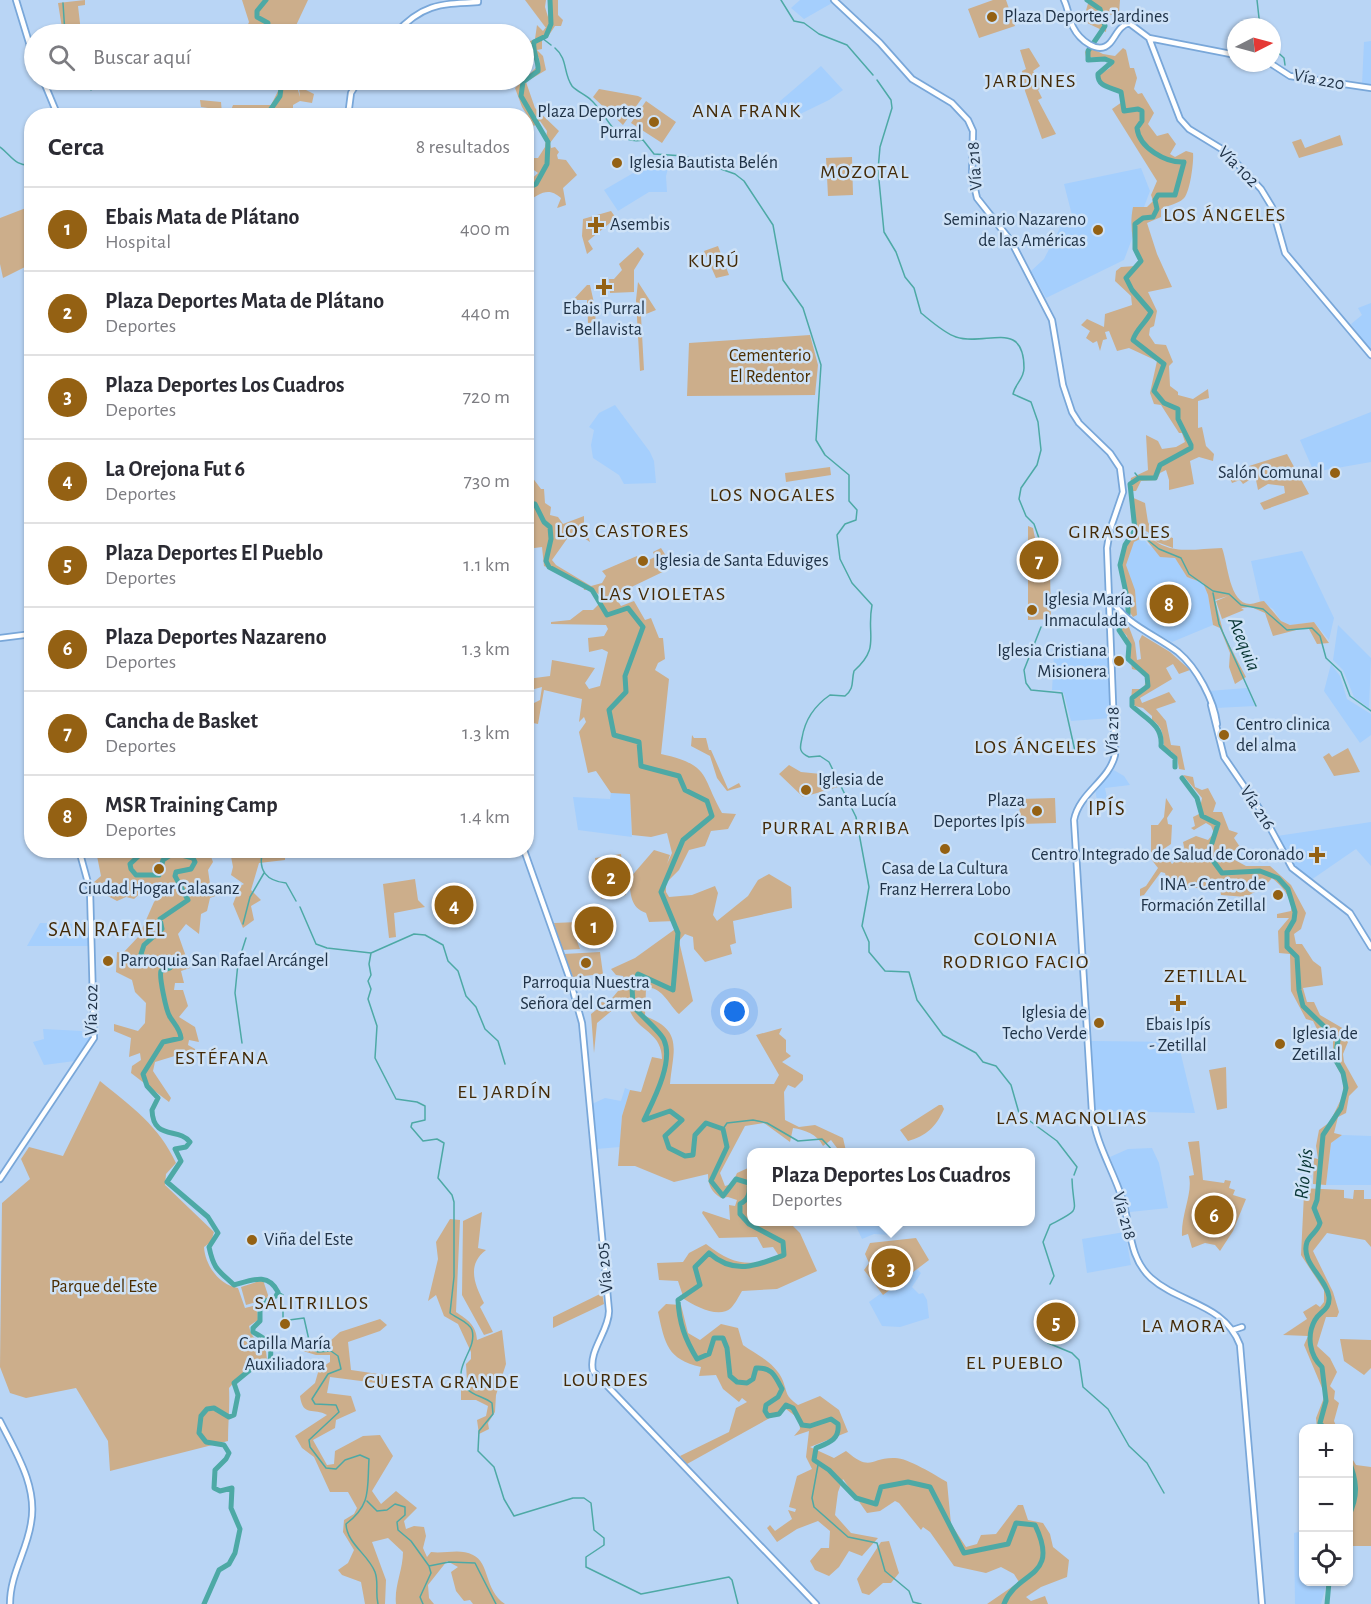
<!DOCTYPE html>
<html lang="es">
<meta charset="utf-8">
<style>
body{margin:0;font-family:"Alegreya Sans",sans-serif;background:#f7f7f7;color:#2b2b33}
.controls{position:absolute;right:18px;bottom:18px;display:grid;overflow:hidden;border-radius:12px;box-shadow:0 2px 4px #0004}
.controls button{width:54px;height:54px;display:grid;place-items:center;padding:0;border:0;border-bottom:2px solid #e1e1e2;background:#fff;color:#2b2b33;font:30px sans-serif}
.compass{position:absolute;left:1227px;top:18px;width:54px;height:54px;border-radius:50%;background:#fff;box-shadow:0 2px 4px #0004;rotate:84deg}
.you{position:absolute;left:735px;top:1012px;width:21px;height:21px;margin:-15px;border:4px solid #fff;border-radius:50%;background:#1a73e8;box-shadow:0 0 0 9px #1a73e833}
.badge{display:grid;place-items:center;width:39px;height:39px;border-radius:50%;background:#946113;color:#fff;font-size:20px;font-weight:700}
.pin{position:absolute;translate:-50% -50%;border:3px solid #fff;box-shadow:0 2px 6px #0006}
.popup{position:absolute;left:747px;top:1148px;width:288px;height:78px;box-sizing:border-box;display:grid;place-content:center;border-radius:12px;background:#fff;filter:drop-shadow(0 2px 4px #0005);font-size:20px;white-space:nowrap;color:#7c7c81}
.popup b{font-size:22px;color:#2b2b33}
.popup::after{content:'';position:absolute;left:50%;top:100%;margin-left:-12px;border:12px solid transparent;border-top-color:#fff}
.list{margin:0;padding:0;list-style:none}
h2{display:flex;justify-content:space-between;align-items:center;height:78px;margin:0;padding:0 24px;font-size:26px}
h2 small{font-size:20px;font-weight:400;color:#7c7c81}
.list li{display:grid;grid-template-columns:39px 1fr auto;gap:18px;align-items:center;box-sizing:border-box;height:84px;padding:0 24px;border-top:2px solid #e1e1e2}
.list b{display:block;font-size:22px;white-space:nowrap}
.list p{margin:0;font-size:20px;white-space:nowrap;color:#7c7c81}
.list em{font-size:20px;font-style:normal;color:#7c7c81}
.icon{flex:none;width:33px;height:33px;fill:none;stroke:currentColor;stroke-width:2;stroke-linecap:round;stroke-linejoin:round}
.map{position:relative;flex:none;width:1371px;height:1604px;overflow:hidden}
.search{position:absolute;background:#fff;box-shadow:0 2px 4px #0004;left:24px;top:24px;width:510px;height:66px;display:flex;align-items:center;gap:15px;box-sizing:border-box;padding:0 21px;border-radius:33px;color:#7c7c81;font-size:22px}
.panel{position:absolute;background:#fff;box-shadow:0 2px 4px #0004;left:24px;top:108px;width:510px;height:750px;border-radius:24px}
.map>svg:first-child{display:block}
</style>
<div class="map">
<svg width="1371" height="1604" viewBox="0 0 1371 1604">
<rect width="100%" height="100%" fill="#b9d5f5"/>
<path fill="#a5cffd" d="M800 0H829L832 3 804 19 791 8Z
M1371 41V86L1362 85 1364 42Z
M821 66 843 90 829 100 792 118 779 102Z
M654 161 669 165 666 176 667 192H649L618 211 604 190Z
M1141 168 1150 191 1124 260 1046 298 1031 271 1044 259 1061 226 1073 219 1064 184Z
M1371 303V351L1351 324 1362 315 1358 308Z
M615 405 650 452 654 461 656 483 624 484 619 475 593 458 591 445 594 430 589 427 599 413Z
M1371 412V462L1314 472 1300 440Z
M1143 537 1148 545 1175 558 1187 577 1203 583 1208 595 1213 625 1172 642 1138 623 1130 613 1134 604 1124 568 1129 547 1136 539Z
M1302 551 1334 618 1329 640 1314 622 1291 625 1281 621 1273 609 1260 601 1251 561Z
M1338 625 1371 658 1369 708 1354 697 1343 670 1333 660Z
M1107 652 1111 718 1071 721 1064 694 1060 690H1052L1054 656Z
M1331 664 1340 676 1347 699 1371 714V735L1360 743 1324 691Z
M1247 688 1255 706 1216 708 1208 691Z
M1112 769 1124 776 1130 785 1105 788 1107 798 1097 800 1095 790Z
M611 793H630L632 837 578 830 573 797 610 799Z
M1371 822V866L1356 849 1311 880 1293 866 1277 836Z
M40 923 91 924 90 946H27Z
M43 1029 82 1031V1034L91 1033V1038L75 1061 44 1065 33 1042 44 1039Z
M1091 1041 1178 1042 1195 1113 1095 1111Z
M625 1088 630 1090 622 1116 620 1147 596 1149 592 1104 605 1098 621 1101Z
M1342 1135 1371 1136V1185H1326L1331 1143Z
M1152 1148 1159 1163 1168 1208 1130 1212 1110 1157 1128 1149Z
M854 1222H883L892 1235 874 1234 862 1239Z
M1125 1232 1131 1265 1087 1273 1082 1239Z
M916 1268 921 1273 912 1287 919 1294 923 1293 927 1300 929 1318 900 1327 882 1326 869 1302Z
M1303 1531 1304 1582H1327L1321 1604H1295L1294 1533Z"/>
<path fill="#ccae8b" d="M85 0V5L78 6 81 32 63 34 58 3Z
M242 0H308L292 34H244L249 22Z
M525 0H546L545 7 548 17 550 0H558V15L563 20 561 26H555L547 38 542 40V49L537 50 543 56 546 70 526 82 535 108 559 131 550 143 551 148 555 147 559 152 557 155 558 159 566 160 577 175 563 188 566 205 557 208 561 198C547 186 540 195 527 201V183L538 173 527 165 531 158H538L545 147 547 131 540 121 534 126 522 107 515 88 540 64 539 58 532 50 528 49V42L535 39 537 25 543 31 550 22 546 28Z
M993 0H1006L1015 26 979 38 968 9Z
M1089 0H1120L1119 13 1107 16 1106 32 1083 21Z
M1089 47 1103 54 1115 56 1123 48 1126 50 1130 68H1134L1137 78 1134 89 1138 94 1142 93 1154 113 1148 124 1157 136 1168 133 1176 144 1170 154 1175 157 1186 151 1193 153C1194 161 1190 194 1183 199 1178 204 1168 205 1161 209V217L1147 223 1157 254 1172 287 1148 292 1157 311 1154 326 1150 328 1149 335 1155 344 1166 345 1173 362 1169 366 1170 386 1178 392V395L1193 399 1208 389 1209 398 1198 401V428L1202 427 1206 446 1214 454 1213 461 1199 457 1190 461 1194 484 1169 490V480L1166 470 1160 473 1157 480 1141 481 1136 491H1129L1131 478 1148 470 1146 435 1158 441 1162 449 1176 447 1185 442 1182 433H1179L1161 405 1154 404 1150 393 1157 361 1129 348 1117 351 1109 331 1105 332 1107 339 1103 340 1100 351 1097 341 1093 343 1086 338 1090 331 1081 325 1087 319 1104 327 1105 314 1132 305 1131 296 1115 281 1116 271 1121 267 1136 266 1139 262C1133 244 1129 226 1133 207H1147L1153 201 1151 195 1157 181 1112 109 1122 102 1120 94 1099 81V75L1110 68 1112 62 1107 58 1086 57 1085 52Z
M1029 48 1040 66 1033 71 1044 86 1038 90 1042 98 1038 100 1056 134 1042 139 1025 91 1022 71 1026 69 1020 50Z
M278 80H295L300 97 298 80H314L311 89 306 90 314 94 312 103 300 101 293 105V116L287 113 284 116 209 115 208 108 201 107 200 100 221 102 222 114 230 113 233 105H271L278 91Z
M599 89 638 96 642 98 623 125 593 97Z
M646 101 676 122 662 143 631 123Z
M1340 135 1343 145 1299 158 1292 142 1301 139 1305 148Z
M852 157 853 195 828 196 826 158Z
M31 206V264L3 278 0 264V218Z
M611 211 616 218 588 241 593 249 587 254 582 236 583 219Z
M718 246 729 275 716 278 704 251Z
M638 247 644 254 634 270V292L610 293 609 279H614L622 270 619 264Z
M638 282 656 310 641 316 644 370 640 371 636 300Z
M587 285H590L596 312 595 322 588 323 587 300H573Z
M810 335 818 365 815 395 687 396 689 343Z
M1287 454 1309 494 1264 510 1260 503 1285 493 1284 486 1268 484 1258 490 1256 480 1251 479 1243 484 1240 480 1232 483 1227 471 1236 470 1245 476 1252 472 1249 466Z
M830 467 831 475 786 482 785 473Z
M532 477 541 489H544L545 503 551 507 550 515 558 517 563 524 584 516V526L572 527 580 533H587L590 542 578 534 569 536 552 560 556 565 591 586 602 583 606 576 602 571 637 556 640 564 655 557 653 552 661 548 673 567 619 593 617 590 614 595 621 606 634 601 645 620 651 618 659 638H663L665 659 658 663 655 670 669 679 661 754C711 765 701 776 722 813L736 814 728 829 711 831 705 846 689 850 679 870 666 883V892L669 897 692 895 715 886 718 893 713 915 717 921 748 896 758 880 769 874 791 887 792 908 733 921 736 943 730 945 732 954 705 962 694 949 693 937 685 934 679 941 693 1001 679 1014C669 1005 661 985 646 988L645 1016C684 1031 673 1050 670 1084H774L779 1075 756 1035 782 1028 779 1034 786 1040V1052L791 1056 782 1062 803 1075V1080L795 1088 788 1085 784 1092 785 1120 799 1127 815 1125 843 1138 846 1151 840 1152 831 1140 823 1146C817 1134 805 1130 793 1128L790 1142 764 1123 745 1126 720 1173 725 1186 732 1184 737 1173 748 1168 751 1171 752 1222H789L800 1233 817 1271 777 1289 742 1291C739 1296 735 1304 731 1308 719 1319 695 1306 684 1299L678 1281 659 1280 657 1263 683 1262 689 1253 706 1244C734 1266 746 1265 781 1259L773 1247 763 1248 757 1237 719 1238 702 1213 703 1211 730 1220 729 1205 735 1206 737 1200 728 1197 721 1198C712 1192 708 1186 708 1174L674 1182 635 1166H618L622 1116 630 1090 641 1092 652 1057 662 1059C662 1030 634 1031 629 1007L621 1003 597 1023 594 1053 591 1014 601 1006V1002L608 1003 618 991 627 987 623 976 616 975 611 969 635 958 678 927 675 921 649 922 646 913C630 907 631 895 629 879L654 850 670 855 667 864 672 853 667 833 651 837 632 835 630 794 611 793 596 771 588 773 579 732 586 722 584 717 579 722 582 699 544 690 538 724 533 723 532 704 540 700 542 687 527 691V679L550 676 552 660 595 668 585 683 589 689 600 686 608 652 602 649 589 652 588 638 604 636 608 629 606 625 551 624V622L570 620 583 610H593L601 602 600 595 590 589 584 590 583 583 544 566 542 547 527 549V478Z
M1129 496 1145 503 1148 522 1153 532 1173 538V548L1157 542 1148 532 1143 530C1166 557 1190 549 1222 548 1228 563 1229 604 1250 604 1255 604 1259 601 1264 601L1281 621 1290 625 1314 622 1329 643 1317 644 1309 629 1304 628 1273 636 1265 613 1251 607 1241 608 1244 610 1222 619 1216 601 1228 596 1215 600 1224 635 1246 677 1235 684 1229 667 1230 653 1220 628 1213 625 1208 595 1203 583 1187 577 1175 558 1160 557 1144 537 1134 542 1126 565 1135 590 1137 615 1133 617 1129 611V595L1124 586 1120 565 1122 555 1134 529Z
M1028 526 1033 528 1036 543 1044 545V567H1028Z
M1036 570 1050 572 1051 619 1028 620V578L1036 577Z
M1123 626 1129 627 1135 643 1137 660 1141 659 1139 641 1142 635 1170 652 1190 670 1179 674 1173 664 1166 668 1172 679 1140 698 1142 703 1169 692 1176 702 1156 709 1166 721 1171 745 1180 746 1185 770 1179 769 1177 757 1171 751H1165C1162 737 1165 728 1152 720V716L1143 708 1135 706 1131 700 1132 689H1144L1147 673 1132 669 1127 636 1121 630Z
M692 735 694 738H706L709 750H711L728 789 739 783 741 787 727 791 717 778 710 756 691 746Z
M1348 748 1360 772 1334 776 1323 757 1329 753 1332 757Z
M789 765 801 772 831 775 838 787 803 797 779 774Z
M1183 775 1193 777 1195 787 1202 790 1208 788 1216 803 1213 812H1222L1229 830 1238 833 1234 838 1240 847 1229 854 1233 859 1246 866H1270L1291 885 1306 913 1301 929 1294 934 1296 944H1302L1313 961 1321 967 1323 985 1303 988 1307 1002H1314L1320 1015 1344 1029 1348 1042 1343 1054 1344 1062 1358 1087 1349 1096 1346 1113 1338 1117 1334 1133 1342 1135 1331 1143 1326 1185 1313 1184 1314 1158 1318 1159 1316 1146 1319 1130 1330 1122 1343 1095V1078L1333 1060V1040L1327 1032 1317 1029 1313 1021 1306 1019 1291 991 1290 954 1279 953 1278 931 1289 918H1277V914L1291 911C1293 899 1282 886 1272 878L1265 886 1246 897 1221 895 1220 888H1169L1165 873 1161 872 1144 895 1140 896V889L1146 886 1158 868 1151 859V825H1158L1164 817 1166 798 1173 809 1167 818 1168 824 1172 825 1171 844 1162 850 1172 864 1185 852 1183 842 1196 836 1208 840 1214 833 1211 826 1206 823 1194 830 1191 828 1195 826 1193 817 1199 814 1202 798Z
M1055 798 1056 823 1020 824 1019 799Z
M96 851H209L213 862 208 870 210 884 218 888V895L210 898 207 911 201 914 199 934 186 924 178 934 190 968 181 971 184 983H175L174 990H183L188 1006 179 1017 195 1027 199 1042 189 1040 188 1045 195 1049V1055H188V1064L183 1065 178 1055 155 1062 153 1071 171 1098 169 1102 131 1073 132 1066 141 1060 140 1053 129 1057 131 1038 114 1031V1024L138 1031 145 1023 146 1003 135 992 132 980 116 972 117 952 123 953 139 936 154 902 167 886 161 882 147 887 134 899 126 897 117 901 106 895 109 885 106 881 95 887 94 882 101 876Z
M230 851H285V860L259 863 251 890 261 900 251 906 254 920 243 928 233 904 240 886 244 884 231 875 233 867Z
M621 854 626 895 601 899 595 858Z
M415 879 418 900 425 907 394 913 396 937 389 938 383 884Z
M578 922 582 936 577 941 580 949 562 950 554 923Z
M600 952 603 974 573 977 564 954Z
M1226 1067 1227 1108 1217 1110 1209 1070Z
M100 1081C131 1106 159 1126 176 1163L166 1174 165 1185 214 1232 211 1242 204 1247C205 1265 219 1285 238 1288L245 1308 257 1305 258 1320 249 1326C251 1336 255 1341 265 1343L267 1360 249 1366 229 1388C230 1406 228 1423 228 1441L110 1471 108 1441 76 1388 26 1398 10 1393 0 1367 2 1203 30 1179 21 1159 29 1147 63 1156Z
M939 1105H942L944 1109C936 1127 926 1136 908 1141L900 1130Z
M1199 1141 1203 1180 1224 1183 1225 1180 1231 1181 1229 1188 1235 1190 1233 1195 1246 1199 1233 1231 1220 1251 1215 1245 1205 1243 1192 1248 1188 1234 1182 1236C1181 1214 1193 1193 1189 1176L1194 1175 1188 1142Z
M1300 1188 1344 1190V1198L1353 1199 1354 1190H1364V1199H1371V1247L1365 1240 1327 1233 1313 1251 1333 1292 1339 1312 1337 1317H1326L1317 1346 1330 1358 1337 1372 1330 1386 1335 1391 1334 1399 1339 1403 1334 1421 1337 1428H1317L1316 1418 1325 1395 1304 1345 1308 1336 1283 1335 1307 1319 1303 1312 1316 1304 1320 1307 1324 1302V1290L1301 1255 1304 1194Z
M482 1212 478 1248 486 1250C466 1265 475 1285 484 1303L480 1307 493 1332 484 1335 462 1295 463 1221Z
M450 1219 460 1220 456 1312C468 1320 476 1325 477 1340L502 1330 506 1364 496 1395 495 1412 488 1423 489 1429 479 1434 477 1420 486 1416 488 1406 476 1400H461V1387L467 1382 466 1364 471 1359V1352L458 1324 444 1316 436 1295 428 1301 438 1259 436 1242Z
M916 1238 929 1260 883 1295 864 1270 869 1263 865 1254 870 1243Z
M263 1280 269 1298 246 1305 241 1287Z
M602 1293 604 1304 553 1328V1317Z
M666 1304 681 1305 688 1333 700 1340 721 1324 738 1328 743 1345C757 1355 776 1363 783 1381 788 1395 785 1395 798 1405L820 1396 839 1410 848 1432 810 1447 834 1458 846 1451C872 1473 870 1457 895 1458 908 1458 935 1475 947 1482L951 1524 966 1547 977 1544 981 1535 996 1534 1018 1505H1023L1028 1520 1043 1523 1050 1534 1053 1547 1069 1560 1067 1577 1041 1587 1026 1597 1031 1601 1045 1596 1048 1604H987L1019 1582 1014 1574 1001 1567 986 1573 954 1566 930 1532 923 1527 921 1530 899 1503 895 1501 880 1511 867 1513 843 1479 838 1492 835 1515 851 1533 878 1538 862 1556 849 1551 839 1567 829 1576 815 1570 810 1561 821 1548H829L830 1531 818 1521 797 1529 777 1542 767 1528 770 1525 775 1531 792 1519 788 1510 795 1512 796 1509 789 1507 797 1476 812 1469 806 1457 809 1431 794 1436 800 1429 799 1419 786 1409 687 1464 680 1456 729 1432 736 1408 747 1402 742 1398 739 1402 723 1389 716 1375 699 1376 701 1367C667 1359 665 1344 658 1312Z
M1061 1307 1069 1331 1052 1337 1044 1312Z
M380 1319 387 1325 380 1331 348 1342 351 1370 392 1376V1385L330 1377 327 1393 351 1396 356 1411 336 1420 335 1428 313 1440 327 1465 334 1464 335 1451 363 1436 380 1435 393 1456 372 1491 381 1504 396 1491 417 1508 404 1521 406 1529 414 1526 424 1527 426 1536 423 1548 427 1557 431 1552C445 1554 460 1548 473 1555 490 1563 484 1590 505 1604H473L470 1600 464 1601 456 1591 451 1572 458 1567 447 1561 428 1585 429 1598 434 1604H396C394 1586 403 1570 403 1552L388 1538 372 1542 386 1580 385 1604H365L361 1582 342 1575 338 1570 348 1563 354 1550 343 1532 344 1520 354 1514 357 1508 348 1492H330L314 1457 302 1448 295 1436 327 1415C314 1407 303 1418 300 1396L315 1383 319 1369 330 1362V1355H316L303 1351 307 1338 328 1343 340 1332Z
M1340 1339 1371 1340V1368L1364 1375 1344 1361Z
M1349 1441 1351 1443 1350 1455 1356 1465 1371 1467V1546H1349V1508L1355 1499 1352 1475 1349 1472Z
M889 1541 899 1573 891 1583H883L869 1595 862 1593 857 1579 881 1542Z"/>
<g fill="none" stroke-linecap="round" stroke-linejoin="round">
<path stroke="#4da9a5" stroke-width="1.5" d="M781 0 794 21 804 23 819 34 847 45 873 75
M1257 0 1259 18 1264 27
M63 3 65 34
M542 38 551 45
M1272 47 1284 58 1285 65
M555 48C568 59 563 73 572 86 576 91 586 95 591 100 608 115 615 146 643 140L654 154 684 156 735 174 744 181 773 225 783 280 803 308 821 365 816 440 825 455 849 475V501L857 510 856 520 845 524 837 535 840 559 852 583 872 605C866 636 881 647 854 671 851 682 855 688 845 696L830 695C814 706 805 719 802 738 800 747 798 752 809 757L820 756 829 762 856 817 869 887 862 926 869 942V952L885 971 909 972 917 1000 943 1035 976 1053 983 1062 996 1066 1011 1085 1019 1113 1057 1141 1077 1167 1074 1175
M87 80 91 90
M877 80 891 100 892 108 880 147 878 170 884 232 896 252 905 277 914 288 921 313C931 321 944 333 956 337 985 347 1024 318 1024 368 1024 379 1015 384 1013 394L1031 402 1038 422 1041 450 1037 465 1021 488 1019 499 1026 516 1034 524 1041 544
M0 147C11 155 15 167 32 165
M1135 473 1139 478
M1135 530 1159 549 1181 558 1189 574 1213 591 1229 594 1241 605 1263 609 1287 630 1312 628 1320 636 1326 658 1341 672 1350 696 1371 711
M1213 593 1219 624 1256 706
M1041 627 1024 670 1026 683 1031 690 1062 693 1075 751
M263 850C257 871 267 881 286 883L296 901
M300 907 316 944 327 948 371 953 369 964 371 975 368 981 371 989 368 999 377 1026 375 1058 396 1099 417 1102 425 1106V1120L412 1123 411 1127 423 1141 437 1139 444 1143 438 1178 452 1195 454 1202V1277L450 1313C456 1318 469 1322 472 1330 478 1351 449 1368 467 1389 474 1396 485 1397 492 1403L493 1414 479 1431 478 1451 494 1467 504 1499 514 1516 573 1498H584L591 1503 594 1530 604 1538V1545L586 1557V1567L641 1594 729 1577 732 1580 738 1604
M243 924 250 897 264 873
M371 953 414 934 425 935 443 945 448 961 458 971 466 996 476 1007 485 1029 498 1041 505 1064
M242 1043 235 993 238 963 246 938
M723 1129 727 1123 753 1120 767 1123 798 1141 822 1139 834 1152
M1050 1284 1054 1276 1043 1242 1050 1225C1084 1207 1073 1215 1072 1179
M278 1292 283 1295V1318L289 1320 304 1318 311 1349 318 1352 331 1351 338 1356 341 1369 328 1374 312 1399 315 1404 336 1405 339 1412 309 1440 310 1447 326 1468 336 1469 345 1460 360 1455 369 1459C367 1489 372 1504 346 1524 347 1544 368 1554 375 1572 379 1583 375 1592 378 1604
M1037 1314 1040 1330 1048 1343 1072 1353 1079 1360 1083 1387 1108 1409 1129 1446 1147 1463 1164 1493
M818 1465 812 1498 814 1507 848 1537 877 1543 885 1571 909 1591 913 1602 921 1604
M367 1501 377 1511 387 1510 395 1504 405 1507V1515L397 1522 398 1530 411 1541 429 1566 449 1562 475 1563 496 1604
M423 1604 420 1597 431 1573 429 1566"/>
<path stroke="#4da9a5" stroke-width="5" d="M266 0 257 11V17L268 23 267 34
M1087 0 1100 9 1105 26 1088 51V60L1105 59 1112 62 1098 74C1097 87 1111 87 1121 92L1124 111 1138 109 1142 111V121L1137 128C1139 148 1166 163 1184 162L1175 195H1158L1155 200 1157 209 1153 217 1143 218 1135 224V249L1141 261 1126 278 1132 290 1151 312C1146 323 1136 329 1133 340L1164 364 1154 391 1164 403 1178 409V419L1191 445V448L1160 465 1155 478H1139L1130 484 1135 530 1125 545 1120 565 1128 602V614
M266 116 280 96 282 80
M526 189 536 184 547 164 548 142 521 96 523 82 538 71C539 60 532 52 534 42L546 36 551 24 550 0
M526 503 535 504 544 522 550 527 551 539 546 561 549 567 592 590 607 615 628 608 643 627 625 676 626 692 609 710 614 735 639 742 641 766 679 776 685 790 707 801 712 816 683 840 661 892 678 933 673 990 638 974 632 987 633 1006C640 1015 660 1031 664 1040 674 1062 653 1101 644 1120L670 1111 682 1120 665 1136 669 1148 685 1156 693 1155 695 1135 706 1123 723 1129 727 1147 711 1181 723 1196 736 1179 749 1183C750 1193 749 1199 740 1204V1214L749 1224 783 1242 784 1255C756 1266 734 1275 709 1253L695 1267 700 1285 678 1300C679 1323 685 1339 697 1359L709 1354 714 1338H723L727 1348 730 1376 737 1382 747 1383 753 1379 756 1368C772 1367 775 1376 782 1389L778 1397 766 1405 765 1411 768 1416 779 1414 786 1405 793 1408 802 1425 810 1426 831 1419 838 1424C840 1440 828 1443 816 1448L814 1460 829 1470 856 1498 876 1504 881 1487 908 1482 930 1487 964 1553 1008 1544 1016 1523 1035 1525C1061 1579 1017 1570 1004 1604
M1122 624 1119 630 1129 645 1128 659 1147 676 1148 686 1132 698V706C1146 719 1163 725 1161 746L1175 758V767
M1182 778 1197 798 1202 816 1218 824 1212 843
M1210 847 1208 854 1222 873 1260 871 1278 878 1288 889 1295 912 1294 920 1287 932V947L1297 957 1299 990 1303 1006 1338 1040 1335 1059 1343 1073 1346 1088 1341 1108 1323 1135 1317 1200 1314 1208 1320 1223C1318 1231 1310 1235 1307 1242 1300 1263 1326 1277 1329 1297 1330 1310 1320 1311 1315 1320 1306 1336 1310 1356 1322 1367L1326 1401 1320 1423 1324 1428
M145 850 130 864 131 869 136 875H159L163 860 174 853 193 858 195 862 191 869 176 872 175 876 188 900 160 919 162 929 144 945 141 954 145 960 172 962 170 968 161 971C159 976 166 1011 170 1017 175 1025 180 1029 181 1038L163 1042 143 1074 147 1086 158 1098 152 1110C153 1141 179 1127 190 1142L186 1147 175 1149 181 1161 167 1182 208 1217 218 1233 209 1247C214 1270 218 1270 234 1285 252 1280 268 1272 278 1292L276 1296 260 1304V1321L253 1328V1332C268 1340 273 1343 270 1361L251 1369 234 1383 238 1395 234 1415 229 1417 214 1408 207 1409 201 1416 199 1433 206 1442 224 1445 229 1453 226 1459 215 1470 214 1488 220 1491 232 1488 231 1508 240 1529 235 1553 229 1564 219 1570 204 1604
M1348 1459C1357 1480 1359 1496 1348 1517
M1327 1604 1329 1582"/>
<defs>
<path id="major" d="M16 0 34 59
M834 0 880 43 912 79 952 103 968 120 973 131 972 176 977 198 1011 241 1052 320 1063 385 1072 412 1079 423 1110 453 1120 468 1123 492 1110 530 1107 548 1115 755C1109 781 1079 793 1074 820L1092 1112C1096 1144 1112 1168 1122 1198 1131 1226 1128 1257 1151 1278 1180 1304 1224 1303 1240 1345L1262 1604
M1064 0C1068 8 1069 19 1073 27 1079 39 1098 56 1110 43 1116 36 1119 26 1129 23L1149 38 1180 119 1189 129 1225 151 1261 189 1272 207 1285 253 1371 355
M395 34C422 4 440 4 478 2V0
M1149 38 1236 55
M1270 63 1290 76 1371 88
M43 80 58 116
M348 116 351 93 359 80
M1110 598C1127 626 1153 633 1178 652 1197 668 1214 700 1217 724
M1110 623 1115 616 1125 617
M0 638 32 634
M1211 705 1224 757 1261 811 1292 868 1350 913 1371 947
M524 850 570 980 582 1023 609 1311C609 1331 588 1351 593 1371L816 1604
M0 1179 94 1038 90 890 79 850
M1233 1330 1242 1327
M0 1421C15 1451 38 1486 31 1523 27 1551 10 1574 10 1604"/>
</defs>
<use href="#major" stroke="#79a7d9" stroke-width="8"/>
<use href="#major" stroke="#fff" stroke-width="4.5"/>
</g>
<g fill="#946113" stroke="#cee2f7" stroke-width="2">
<circle cx="992" cy="17" r="6"/>
<circle cx="654" cy="122" r="6"/>
<circle cx="617" cy="163" r="6"/>
<path d="M593 216h6v6h6v6h-6v6h-6v-6h-6v-6h6z"/>
<circle cx="1098" cy="230" r="6"/>
<path d="M601 278h6v6h6v6h-6v6h-6v-6h-6v-6h6z"/>
<circle cx="1335" cy="473" r="6"/>
<circle cx="643" cy="561" r="6"/>
<circle cx="1032" cy="610" r="6"/>
<circle cx="1119" cy="661" r="6"/>
<circle cx="1224" cy="735" r="6"/>
<circle cx="806" cy="790" r="6"/>
<circle cx="1037" cy="811" r="6"/>
<circle cx="945" cy="849" r="6"/>
<path d="M1314 846h6v6h6v6h-6v6h-6v-6h-6v-6h6z"/>
<circle cx="159" cy="869" r="6"/>
<circle cx="1278" cy="895" r="6"/>
<circle cx="108" cy="961" r="6"/>
<circle cx="586" cy="963" r="6"/>
<path d="M1175 994h6v6h6v6h-6v6h-6v-6h-6v-6h6z"/>
<circle cx="1099" cy="1023" r="6"/>
<circle cx="1280" cy="1044" r="6"/>
<circle cx="252" cy="1240" r="6"/>
<circle cx="285" cy="1324" r="6"/>
</g>
<g text-anchor="middle" dominant-baseline="central" stroke-width="5" stroke-linejoin="round" paint-order="stroke">
<g font-size="18" fill="#203348" stroke="#cee2f7" text-anchor="start">
<text x="1004" y="17">Plaza Deportes Jardines</text>
<text x="642" y="112" text-anchor="end">Plaza Deportes<tspan x="642" dy="21">Purral</tspan></text>
<text x="629" y="163">Iglesia Bautista Belén</text>
<text x="1086" y="220" text-anchor="end">Seminario Nazareno<tspan x="1086" dy="21">de las Américas</tspan></text>
<text x="610" y="225">Asembis</text>
<text x="604" y="309" text-anchor="middle">Ebais Purral<tspan x="604" dy="21">- Bellavista</tspan></text>
<text x="1323" y="473" text-anchor="end">Salón Comunal</text>
<text x="655" y="561">Iglesia de Santa Eduviges</text>
<text x="1044" y="600">Iglesia María<tspan x="1044" dy="21">Inmaculada</tspan></text>
<text x="1107" y="651" text-anchor="end">Iglesia Cristiana<tspan x="1107" dy="21">Misionera</tspan></text>
<text x="1236" y="725">Centro clinica<tspan x="1236" dy="21">del alma</tspan></text>
<text x="818" y="780">Iglesia de<tspan x="818" dy="21">Santa Lucía</tspan></text>
<text x="1025" y="801" text-anchor="end">Plaza<tspan x="1025" dy="21">Deportes Ipís</tspan></text>
<text x="1304" y="855" text-anchor="end">Centro Integrado de Salud de Coronado</text>
<text x="945" y="869" text-anchor="middle">Casa de La Cultura<tspan x="945" dy="21">Franz Herrera Lobo</tspan></text>
<text x="1266" y="885" text-anchor="end">INA - Centro de<tspan x="1266" dy="21">Formación Zetillal</tspan></text>
<text x="159" y="889" text-anchor="middle">Ciudad Hogar Calasanz</text>
<text x="120" y="961">Parroquia San Rafael Arcángel</text>
<text x="586" y="983" text-anchor="middle">Parroquia Nuestra<tspan x="586" dy="21">Señora del Carmen</tspan></text>
<text x="1087" y="1013" text-anchor="end">Iglesia de<tspan x="1087" dy="21">Techo Verde</tspan></text>
<text x="1178" y="1025" text-anchor="middle">Ebais Ipís<tspan x="1178" dy="21">- Zetillal</tspan></text>
<text x="1292" y="1034">Iglesia de<tspan x="1292" dy="21">Zetillal</tspan></text>
<text x="264" y="1240">Viña del Este</text>
<text x="285" y="1344" text-anchor="middle">Capilla María<tspan x="285" dy="21">Auxiliadora</tspan></text>
</g>
<g font-size="18" fill="#203348" stroke="#cee2f7">
<text transform="translate(1319 80) rotate(11)">Vía 220</text>
<text transform="translate(975 166) rotate(-94)">Vía 218</text>
<text transform="translate(1238 167) rotate(45)">Vía 102</text>
<text transform="translate(1113 731) rotate(-88)">Vía 218</text>
<text transform="translate(1257 808) rotate(57)">Vía 216</text>
<text transform="translate(92 1010) rotate(-89)">Vía 202</text>
<text transform="translate(1124 1216) rotate(75)">Vía 218</text>
<text transform="translate(605 1268) rotate(-96)">Vía 205</text>
</g>
<g font-size="18" fill="#4b2d00" stroke="#cee2f7">
<text x="770" y="356">Cementerio<tspan x="770" dy="21">El Redentor</tspan></text>
<text x="104" y="1287">Parque del Este</text>
</g>
<g font-size="20" letter-spacing="1.5" fill="#432a07" stroke="#cee2f7">
<text x="1031" y="81">JARDINES</text>
<text x="747" y="111">ANA FRANK</text>
<text x="865" y="172">MOZOTAL</text>
<text x="1225" y="215">LOS ÁNGELES</text>
<text x="714" y="261">KURÚ</text>
<text x="773" y="495">LOS NOGALES</text>
<text x="623" y="531">LOS CASTORES</text>
<text x="1120" y="532">GIRASOLES</text>
<text x="663" y="594">LAS VIOLETAS</text>
<text x="1036" y="747">LOS ÁNGELES</text>
<text x="836" y="828">PURRAL ARRIBA</text>
<text x="1016" y="939">COLONIA<tspan x="1016" dy="23">RODRIGO FACIO</tspan></text>
<text x="1206" y="976">ZETILLAL</text>
<text x="222" y="1058">ESTÉFANA</text>
<text x="505" y="1092">EL JARDÍN</text>
<text x="1072" y="1118">LAS MAGNOLIAS</text>
<text x="312" y="1303">SALITRILLOS</text>
<text x="1184" y="1326">LA MORA</text>
<text x="1015" y="1363">EL PUEBLO</text>
<text x="606" y="1380">LOURDES</text>
<text x="442" y="1382">CUESTA GRANDE</text>
</g>
<g font-size="20" font-style="italic" fill="#063432" stroke="#cee2f7">
<text transform="translate(1244 644) rotate(68)">Acequia</text>
<text transform="translate(1304 1174) rotate(-84)">Río Ipís</text>
</g>
<g font-size="21" letter-spacing="1.5" fill="#432a07" stroke="#cee2f7">
<text x="1107" y="808">IPÍS</text>
<text x="107" y="929">SAN RAFAEL</text>
</g>
</g>
</svg>
<div class="controls">
<button>+</button>
<button>−</button>
<button><svg class="icon" aria-label="locate" viewBox="0 0 24 24"><circle cx="12" cy="12" r="6"/><path d="M12 2v4M12 18v4M2 12h4M18 12h4"/></svg></button>
</div>
<svg class="compass" viewBox="-18 -18 36 36"><path d="M0-13l5 13h-10z" fill="#e53935"/><path d="M0 13l5-13h-10z" fill="#7c7c81"/></svg>
<div class="you"></div>
<div class="pin badge" style="left:594px;top:926px">1</div>
<div class="pin badge" style="left:611px;top:877px">2</div>
<div class="pin badge" style="left:891px;top:1268px">3</div>
<div class="popup"><b>Plaza Deportes Los Cuadros</b>Deportes</div>
<div class="pin badge" style="left:454px;top:905px">4</div>
<div class="pin badge" style="left:1056px;top:1322px">5</div>
<div class="pin badge" style="left:1214px;top:1215px">6</div>
<div class="pin badge" style="left:1039px;top:560px">7</div>
<div class="pin badge" style="left:1169px;top:604px">8</div>
<div class="search"><svg class="icon" aria-label="search" viewBox="0 0 24 24"><circle cx="10" cy="10" r="6"/><path d="M15 15l6 6"/></svg>Buscar aquí</div>
<section class="panel">
<h2>Cerca<small>8 resultados</small></h2>
<ul class="list">
<li><span class="badge">1</span><div><b>Ebais Mata de Plátano</b><p>Hospital</p></div><em>400 m</em></li>
<li><span class="badge">2</span><div><b>Plaza Deportes Mata de Plátano</b><p>Deportes</p></div><em>440 m</em></li>
<li><span class="badge">3</span><div><b>Plaza Deportes Los Cuadros</b><p>Deportes</p></div><em>720 m</em></li>
<li><span class="badge">4</span><div><b>La Orejona Fut 6</b><p>Deportes</p></div><em>730 m</em></li>
<li><span class="badge">5</span><div><b>Plaza Deportes El Pueblo</b><p>Deportes</p></div><em>1.1 km</em></li>
<li><span class="badge">6</span><div><b>Plaza Deportes Nazareno</b><p>Deportes</p></div><em>1.3 km</em></li>
<li><span class="badge">7</span><div><b>Cancha de Basket</b><p>Deportes</p></div><em>1.3 km</em></li>
<li><span class="badge">8</span><div><b>MSR Training Camp</b><p>Deportes</p></div><em>1.4 km</em></li>
</ul>
</section>
</div>
